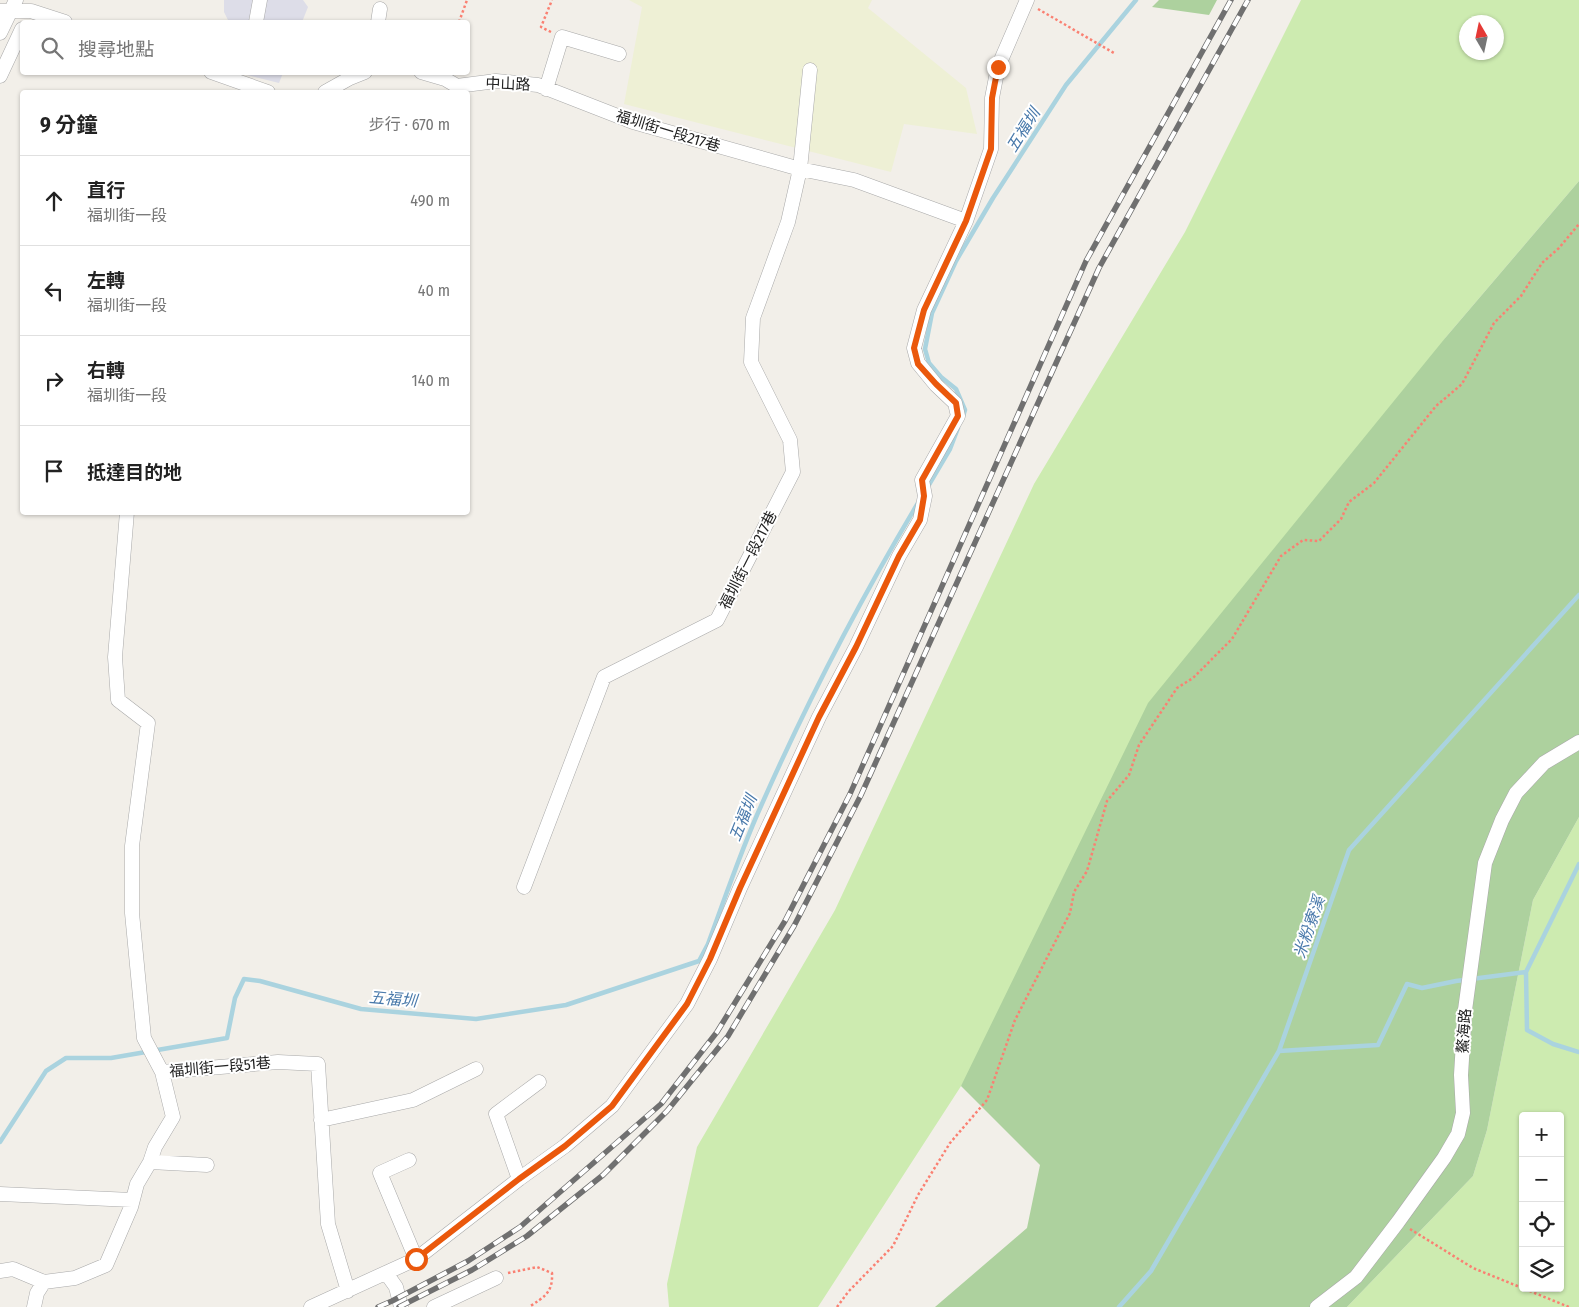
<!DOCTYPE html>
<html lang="zh-TW">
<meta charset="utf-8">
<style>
body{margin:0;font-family:"Fira Sans Condensed","Noto Sans TC",sans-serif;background:#f2f2f2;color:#222}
.controls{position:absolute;right:15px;bottom:15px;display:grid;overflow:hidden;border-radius:5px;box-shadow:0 1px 4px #0004}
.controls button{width:45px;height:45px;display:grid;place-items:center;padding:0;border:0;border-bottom:1px solid #e0e0e0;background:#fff;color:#222;font:25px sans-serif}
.compass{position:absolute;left:1459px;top:15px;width:45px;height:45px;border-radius:50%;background:#fff;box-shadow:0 1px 4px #0004;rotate:351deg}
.stop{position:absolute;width:15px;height:15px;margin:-11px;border:4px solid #ea580c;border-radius:50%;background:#fff}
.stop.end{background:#ea580c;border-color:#fff;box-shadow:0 1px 5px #0008}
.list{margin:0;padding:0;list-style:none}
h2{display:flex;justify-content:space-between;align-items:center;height:65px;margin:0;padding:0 20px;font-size:21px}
h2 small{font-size:16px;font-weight:400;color:#767676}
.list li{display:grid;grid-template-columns:32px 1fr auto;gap:15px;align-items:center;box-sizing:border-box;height:90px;padding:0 20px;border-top:1px solid #e0e0e0}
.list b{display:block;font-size:19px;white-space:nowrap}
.list p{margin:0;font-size:16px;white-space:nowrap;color:#767676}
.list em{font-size:16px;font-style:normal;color:#767676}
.icon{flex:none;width:28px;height:28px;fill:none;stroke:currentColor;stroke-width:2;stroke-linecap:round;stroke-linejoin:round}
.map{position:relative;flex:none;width:1579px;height:1307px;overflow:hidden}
.search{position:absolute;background:#fff;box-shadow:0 1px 4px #0004;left:20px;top:20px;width:450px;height:55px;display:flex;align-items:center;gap:12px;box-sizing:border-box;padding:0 18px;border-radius:5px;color:#767676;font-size:19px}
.panel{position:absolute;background:#fff;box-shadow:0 1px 4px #0004;left:20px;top:90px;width:450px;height:425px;border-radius:5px}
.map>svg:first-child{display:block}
</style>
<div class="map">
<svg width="1579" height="1307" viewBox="0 0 1579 1307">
<rect width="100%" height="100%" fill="#f2efe9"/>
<path fill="#eef0d5" d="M629 0H872L868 8 966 88 977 134 904 124 891 172 624 104 642 7Z"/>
<path fill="#cdebb0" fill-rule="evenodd" d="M1301 0H1579V181L1446 337 818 1307H669L667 1284 697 1147 835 910 1034 484 1185 232ZM1466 22H1496V52H1466Z
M1579 817V1307H1347L1473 1176 1487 1130 1533 900ZM1523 1116H1560V1288H1523Z"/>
<path fill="#add19e" d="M1159 0H1217L1209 15 1152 7Z
M1579 181V817L1533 900 1487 1130 1473 1176 1347 1307H935L1027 1228 1040 1165 961 1086 1148 703 1446 337Z"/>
<path fill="#dddde8" d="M224 0H303L308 7 302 22H229L224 12Z
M239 73 283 72V73L279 83Z"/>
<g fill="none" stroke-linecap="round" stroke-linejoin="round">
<path stroke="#aad3df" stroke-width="4.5" d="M963 416 965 410 956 389 941 377 929 363 925 349 932 313 956 261 993 198 1066 85 1136 0
M927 488 950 449 958 428
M1526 972 1527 1030 1553 1044 1579 1052
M1279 1051 1378 1045 1407 984 1422 988 1456 981 1526 972 1579 864
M0 1142 46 1071 66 1058H111L227 1038 235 998 244 979 260 981 361 1009 476 1019 566 1005 699 961 708 944C725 898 741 850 761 806 807 702 860 600 918 503
M1119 1307 1151 1271 1279 1051 1349 850 1579 595"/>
<defs>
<path id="minor" d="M0 11H31L65 22
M256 22 260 0
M378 22 380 9
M0 33 16 0
M211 72 268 92
M421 72 445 79 457 86 496 81 538 85 633 122 800 169 854 180 966 221
M0 76 22 29
M546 89 562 37 619 54
M325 92 350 78 365 72
M524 887 604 677 717 620 793 472 790 440 751 362 753 318 788 222 800 169 810 70
M162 1072 278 1062 318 1064 328 1224 348 1291
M321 1120 413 1100 476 1069
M409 1160 380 1173 416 1259
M150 1162 207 1165
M519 1179 496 1114 539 1082
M0 1194 132 1200
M0 1271 13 1269 44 1282
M386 1273 396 1287 401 1307
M34 1307 37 1293 44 1282 75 1278 106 1265 131 1207 137 1184 150 1162 155 1147 173 1117 162 1072 144 1038 132 913V846L148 723 118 700 115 657 127 512
M311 1307 416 1259 519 1179 565 1146 612 1106 687 1004 710 959 740 888 819 717 856 647 899 556 920 520 925 496 922 480 958 416 955 403 936 385 918 363 914 348 924 310 966 221 991 149 992 98 998 67 1027 0
M434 1307 496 1278
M1317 1307 1356 1277 1398 1222 1444 1158 1458 1134 1463 1113 1461 1075 1465 1010 1485 863 1502 820 1516 793 1544 763 1579 742"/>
</defs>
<use href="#minor" stroke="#a9a9a9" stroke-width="15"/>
<path stroke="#fa8072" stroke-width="2.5" stroke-dasharray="2.5 2.5" stroke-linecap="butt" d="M1038 9 1114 53
M459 22 467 0
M551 32 541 27 552 0
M1410 1229 1473 1268 1569 1307
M508 1273 537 1267 552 1273C553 1293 544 1297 529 1307
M837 1307 848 1292 893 1246 918 1195 950 1143 987 1100 1015 1020 1070 913 1074 892 1087 871 1107 801 1129 775 1139 745 1177 688 1193 678 1232 639 1281 556 1303 540 1319 541 1341 519 1349 502 1374 483 1436 406 1462 384 1494 323 1521 296 1542 263 1559 248 1579 224"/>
<use href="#minor" stroke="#fff" stroke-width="14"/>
<defs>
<path id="rail" d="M378 1307 392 1301 468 1261 520 1227 661 1104 717 1032 785 921 850 794 1086 261 1231 0
M399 1307 472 1270 527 1236 603 1175 667 1111 728 1036 794 926 861 795 1099 268 1248 0"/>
</defs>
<use href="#rail" stroke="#707070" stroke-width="5.5"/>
<use href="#rail" stroke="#fff" stroke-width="4" stroke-dasharray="11" stroke-linecap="butt"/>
</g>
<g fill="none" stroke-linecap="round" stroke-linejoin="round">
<path stroke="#ea580c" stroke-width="6" d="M416 1259 519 1179 565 1146 612 1106 687 1004 710 959 740 888 819 717 856 647 899 556 920 520 924 496 922 480 958 416 956 403 936 384 918 364 914 348 924 310 966 221 991 149 992 98 998 67"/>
</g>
<g text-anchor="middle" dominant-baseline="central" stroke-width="4" stroke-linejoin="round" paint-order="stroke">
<g font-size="15" fill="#222" stroke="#fff">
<text transform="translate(508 84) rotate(2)">中山路</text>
<text transform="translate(668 131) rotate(17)">福圳街一段217巷</text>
<text transform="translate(748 560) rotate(-63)">福圳街一段217巷</text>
<text transform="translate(1464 1031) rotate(-86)">鰲海路</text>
<text transform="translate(220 1067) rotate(-5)">福圳街一段51巷</text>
</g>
<g font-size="16" font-style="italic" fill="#4a7aab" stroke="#fff">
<text transform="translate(1023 130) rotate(-58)">五福圳</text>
<text transform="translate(743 818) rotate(-68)">五福圳</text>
<text transform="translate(1309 927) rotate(-71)">米粉寮溪</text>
<text transform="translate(393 999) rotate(5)">五福圳</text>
</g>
</g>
</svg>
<div class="controls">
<button>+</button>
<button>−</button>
<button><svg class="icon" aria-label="locate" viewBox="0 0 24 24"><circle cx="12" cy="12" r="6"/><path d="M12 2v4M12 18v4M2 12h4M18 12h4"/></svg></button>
<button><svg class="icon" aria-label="layers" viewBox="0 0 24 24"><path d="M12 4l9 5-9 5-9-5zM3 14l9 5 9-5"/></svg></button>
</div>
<svg class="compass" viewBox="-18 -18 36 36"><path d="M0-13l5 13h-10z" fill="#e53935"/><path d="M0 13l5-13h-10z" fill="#767676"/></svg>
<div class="stop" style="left:416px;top:1259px"></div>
<div class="stop end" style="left:998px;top:67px"></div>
<div class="search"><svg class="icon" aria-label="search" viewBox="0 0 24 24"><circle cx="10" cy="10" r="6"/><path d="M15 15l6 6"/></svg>搜尋地點</div>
<section class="panel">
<h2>9 分鐘<small>步行 · 670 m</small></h2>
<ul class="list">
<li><svg class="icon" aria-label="ahead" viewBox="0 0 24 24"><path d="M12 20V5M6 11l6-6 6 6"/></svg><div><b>直行</b><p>福圳街一段</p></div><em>490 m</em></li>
<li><svg class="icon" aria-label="left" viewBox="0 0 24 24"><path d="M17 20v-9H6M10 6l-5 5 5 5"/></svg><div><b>左轉</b><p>福圳街一段</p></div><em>40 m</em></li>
<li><svg class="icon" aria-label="right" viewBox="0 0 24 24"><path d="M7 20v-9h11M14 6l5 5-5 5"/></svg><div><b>右轉</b><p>福圳街一段</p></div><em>140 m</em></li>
<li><svg class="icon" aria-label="arrive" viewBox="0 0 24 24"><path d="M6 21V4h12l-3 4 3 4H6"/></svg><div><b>抵達目的地</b></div></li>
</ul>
</section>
</div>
